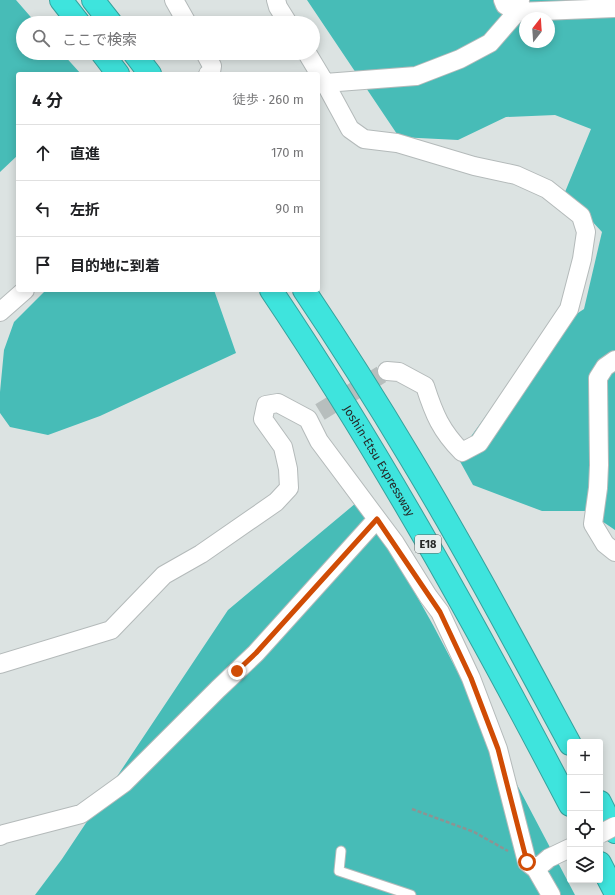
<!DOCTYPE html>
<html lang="ja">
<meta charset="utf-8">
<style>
body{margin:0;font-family:"Fira Sans","Noto Sans JP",sans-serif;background:#f6f6f6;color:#202124}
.controls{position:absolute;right:12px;bottom:12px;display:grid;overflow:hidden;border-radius:4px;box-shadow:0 2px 10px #0003}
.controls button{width:36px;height:36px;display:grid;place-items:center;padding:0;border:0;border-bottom:1px solid #e0e0e0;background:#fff;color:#202124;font:20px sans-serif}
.compass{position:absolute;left:519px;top:12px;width:36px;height:36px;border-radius:50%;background:#fff;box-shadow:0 2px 10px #0003;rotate:17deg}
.stop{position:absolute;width:12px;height:12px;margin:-9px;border:3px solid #d04c05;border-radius:50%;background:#fff}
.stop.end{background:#d04c05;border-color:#fff;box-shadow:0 1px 4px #0008}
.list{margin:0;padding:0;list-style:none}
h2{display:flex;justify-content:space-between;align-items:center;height:52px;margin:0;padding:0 16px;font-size:17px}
h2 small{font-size:13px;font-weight:400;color:#757577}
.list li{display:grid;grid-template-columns:26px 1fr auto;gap:12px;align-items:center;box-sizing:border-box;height:56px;padding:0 16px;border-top:1px solid #e0e0e0}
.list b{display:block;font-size:15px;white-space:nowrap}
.list em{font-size:13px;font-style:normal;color:#757577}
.icon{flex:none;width:22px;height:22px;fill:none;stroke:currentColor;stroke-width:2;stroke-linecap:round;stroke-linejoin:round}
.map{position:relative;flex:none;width:615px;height:895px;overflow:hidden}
.search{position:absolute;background:#fff;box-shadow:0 2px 10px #0003;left:16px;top:16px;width:304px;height:44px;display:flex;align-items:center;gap:10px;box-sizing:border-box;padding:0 14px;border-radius:22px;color:#757577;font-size:15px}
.panel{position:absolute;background:#fff;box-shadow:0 2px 10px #0003;left:16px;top:72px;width:304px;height:220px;border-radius:4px}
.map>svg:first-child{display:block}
</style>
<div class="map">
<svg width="615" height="895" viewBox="0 0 615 895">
<rect width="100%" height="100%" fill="#dce3e2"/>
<path fill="#47bcb7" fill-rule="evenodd" d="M0 0H16L36 23H23V53H62L81 74H18V155L0 172Z
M307 0H615V530L587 511H542L473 485 457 456 543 336 584 309 602 232 565 192 591 129 555 115 506 117 458 140 399 137ZM525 18H549V42H525Z
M46 290H214L236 353 100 416 48 435 10 427 0 413V392L4 350 14 322Z
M362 498 433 625 575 895H35L62 859 228 610Z"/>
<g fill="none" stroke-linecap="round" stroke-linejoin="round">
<path stroke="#b7bebd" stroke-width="18" stroke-dasharray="18 9" stroke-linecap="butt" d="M320 412 387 371"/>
<defs>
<path id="service" d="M341 851 339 871 411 895"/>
<path id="minor" d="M174 0 187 23
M276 0 278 7 288 23
M503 0 505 5 517 12 615 8
M205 53 212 66 211 72 208 74
M307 53 325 83 350 129 364 139 397 143 474 166 516 175 547 189 581 216 586 232 582 259 569 309 479 443 462 452C441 431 434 414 425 386L399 372 387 371
M325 83 416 76 460 59 490 43 517 12 520 0
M0 312 25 290
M615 360 605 367 598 378 599 465 598 488 593 524 605 544 615 552
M0 664 111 630 164 575 201 554 276 502 289 488 288 469 283 447 263 419 266 405 278 403 308 419 319 441 395 543 428 596 440 612 471 678 498 749 527 862 536 869 551 895
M0 836 4 834 81 814 124 783 218 689 256 653 377 519
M536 869 549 858 570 848"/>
<g id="motorway">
<path d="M61 0 79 23"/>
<path d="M93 0 111 23"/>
<path d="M102 53 118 74"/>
<path d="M134 53 150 74"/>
<path id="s1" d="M271 290C382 455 478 629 570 805"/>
<path d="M304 290C341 345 377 402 411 459 467 552 518 648 570 744"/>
<path d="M600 802 615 832"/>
<path d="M600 863 615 892"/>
</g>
</defs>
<use href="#service" stroke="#b4baba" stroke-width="11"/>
<use href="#minor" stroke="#b4baba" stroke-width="20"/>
<use href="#motorway" stroke="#35a29d" stroke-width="24"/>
<path stroke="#8e9392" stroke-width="2.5" stroke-dasharray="4 2" stroke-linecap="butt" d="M412 809 474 832 508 851"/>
<use href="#service" stroke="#fff" stroke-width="9"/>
<use href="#minor" stroke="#fff" stroke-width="18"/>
<use href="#motorway" stroke="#3ee4dd" stroke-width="22"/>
<defs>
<path id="minor-bridge" d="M600 834 615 826"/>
</defs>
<use href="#minor-bridge" stroke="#b4baba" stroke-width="20" stroke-linecap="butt"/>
<use href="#minor-bridge" stroke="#fff" stroke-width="18"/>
</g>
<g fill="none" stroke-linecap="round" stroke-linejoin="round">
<path stroke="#d04c05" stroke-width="5" d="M237 671 256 653 377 519 440 612 471 678 498 749 527 862"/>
</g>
<g text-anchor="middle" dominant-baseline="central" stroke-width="4" stroke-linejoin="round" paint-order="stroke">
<rect fill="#e9f0ef" stroke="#606463" stroke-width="1" x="415" y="535" width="26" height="18" rx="3"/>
<g font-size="11" font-weight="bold" fill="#252827">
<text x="428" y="544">E18</text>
</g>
<g font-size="12" fill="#252827" stroke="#e9f0ef">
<text stroke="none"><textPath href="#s1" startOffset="202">Joshin-Etsu Expressway</textPath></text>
</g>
</g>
</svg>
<div class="controls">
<button>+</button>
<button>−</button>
<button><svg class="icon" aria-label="locate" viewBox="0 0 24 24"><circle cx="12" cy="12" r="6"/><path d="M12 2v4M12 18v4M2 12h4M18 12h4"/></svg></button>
<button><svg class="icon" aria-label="layers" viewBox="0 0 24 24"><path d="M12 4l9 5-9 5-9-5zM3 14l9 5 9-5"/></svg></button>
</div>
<svg class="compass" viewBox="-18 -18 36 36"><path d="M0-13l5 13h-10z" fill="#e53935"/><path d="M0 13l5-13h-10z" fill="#757577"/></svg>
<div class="stop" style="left:527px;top:862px"></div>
<div class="stop end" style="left:237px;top:671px"></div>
<div class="search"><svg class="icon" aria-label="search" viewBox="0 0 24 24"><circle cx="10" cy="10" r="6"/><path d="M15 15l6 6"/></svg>ここで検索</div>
<section class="panel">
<h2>4 分<small>徒歩 · 260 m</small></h2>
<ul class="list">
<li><svg class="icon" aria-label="ahead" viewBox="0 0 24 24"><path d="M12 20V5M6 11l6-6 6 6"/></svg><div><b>直進</b></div><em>170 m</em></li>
<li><svg class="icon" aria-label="left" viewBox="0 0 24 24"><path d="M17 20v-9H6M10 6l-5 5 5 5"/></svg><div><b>左折</b></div><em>90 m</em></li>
<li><svg class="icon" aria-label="arrive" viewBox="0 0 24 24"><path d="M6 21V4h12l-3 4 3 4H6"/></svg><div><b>目的地に到着</b></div></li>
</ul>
</section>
</div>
